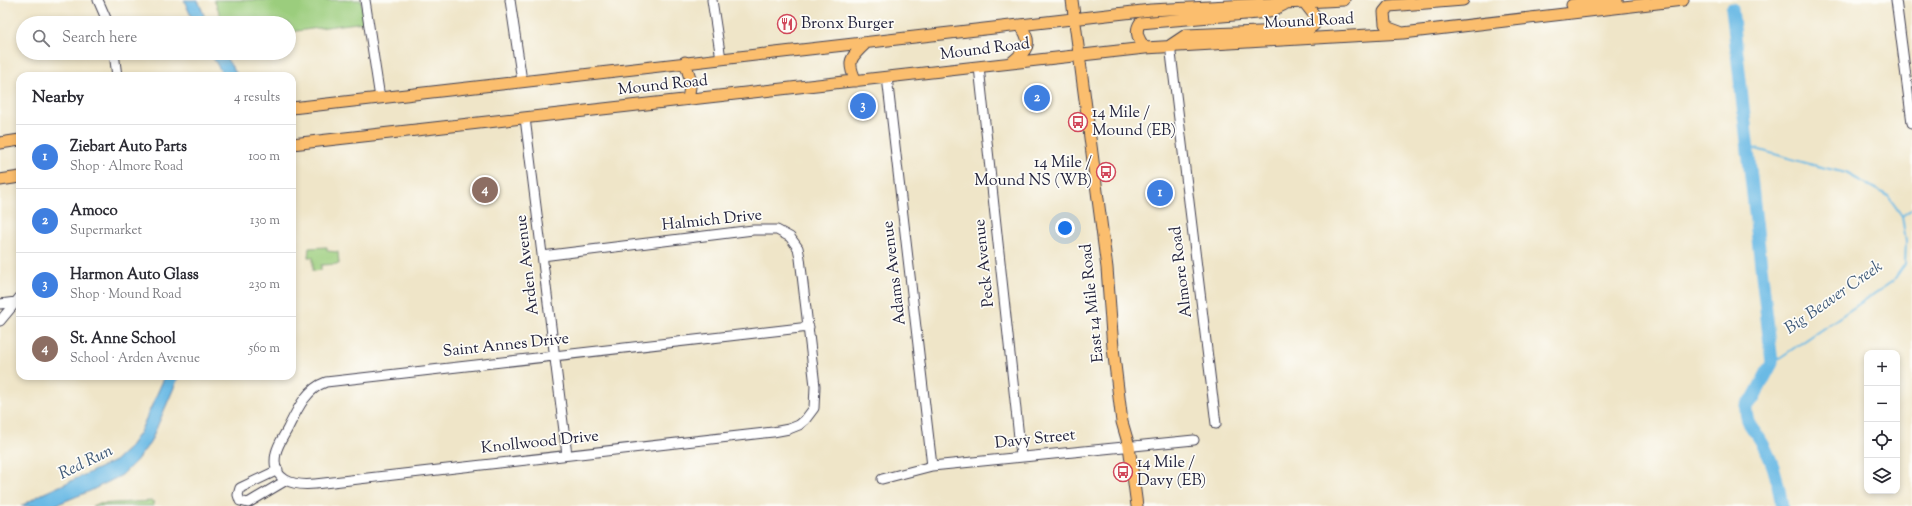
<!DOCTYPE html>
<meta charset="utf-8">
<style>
body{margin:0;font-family:"Sorts Mill Goudy",serif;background:#f7f7f7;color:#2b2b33}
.controls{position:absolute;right:12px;bottom:12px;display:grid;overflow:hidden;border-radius:8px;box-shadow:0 2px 6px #0003}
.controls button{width:36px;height:36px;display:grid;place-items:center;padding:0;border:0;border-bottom:1px solid #e1e1e2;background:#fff;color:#2b2b33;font:20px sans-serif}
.you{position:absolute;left:1065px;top:228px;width:14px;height:14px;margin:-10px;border:3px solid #fff;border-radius:50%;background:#1a73e8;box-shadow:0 0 0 6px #1a73e833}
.badge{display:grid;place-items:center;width:26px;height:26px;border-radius:50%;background:#d1495b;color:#fff;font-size:13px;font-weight:700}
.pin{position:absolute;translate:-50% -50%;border:2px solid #fff;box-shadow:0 1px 4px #0006}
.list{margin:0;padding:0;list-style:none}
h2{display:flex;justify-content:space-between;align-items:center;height:52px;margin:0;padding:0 16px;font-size:17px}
h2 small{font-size:13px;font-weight:400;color:#7c7c81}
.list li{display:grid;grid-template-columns:26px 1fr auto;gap:12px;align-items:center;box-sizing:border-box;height:64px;padding:0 16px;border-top:1px solid #e1e1e2}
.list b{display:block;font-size:15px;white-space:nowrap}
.list p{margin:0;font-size:13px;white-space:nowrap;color:#7c7c81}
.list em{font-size:13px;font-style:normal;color:#7c7c81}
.icon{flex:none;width:22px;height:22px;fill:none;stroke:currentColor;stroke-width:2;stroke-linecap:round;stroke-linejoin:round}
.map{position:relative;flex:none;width:1912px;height:506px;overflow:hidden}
.search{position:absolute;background:#fff;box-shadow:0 2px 6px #0003;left:16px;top:16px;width:280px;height:44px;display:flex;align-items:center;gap:10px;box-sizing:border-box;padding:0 14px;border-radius:22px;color:#7c7c81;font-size:15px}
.panel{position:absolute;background:#fff;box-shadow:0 2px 6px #0003;left:16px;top:72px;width:280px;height:308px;border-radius:12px}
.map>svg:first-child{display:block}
</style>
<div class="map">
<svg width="1912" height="506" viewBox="0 0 1912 506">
<rect width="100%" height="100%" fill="#fdfcf7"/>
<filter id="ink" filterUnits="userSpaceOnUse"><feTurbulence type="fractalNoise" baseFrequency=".025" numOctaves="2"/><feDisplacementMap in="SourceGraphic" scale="8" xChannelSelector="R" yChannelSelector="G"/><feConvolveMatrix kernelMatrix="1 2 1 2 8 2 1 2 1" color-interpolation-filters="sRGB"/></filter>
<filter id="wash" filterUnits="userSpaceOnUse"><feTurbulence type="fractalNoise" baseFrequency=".012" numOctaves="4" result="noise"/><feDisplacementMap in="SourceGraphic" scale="16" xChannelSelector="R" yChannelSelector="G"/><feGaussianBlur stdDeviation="0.9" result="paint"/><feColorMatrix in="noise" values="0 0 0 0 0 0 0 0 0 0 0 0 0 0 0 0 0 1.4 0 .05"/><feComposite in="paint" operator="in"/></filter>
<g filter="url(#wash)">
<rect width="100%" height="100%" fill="#efe5c8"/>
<path fill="#9bcd7d" stroke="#5e785c" d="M214 0H361L364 22 289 32V23H224Z
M327 247V251L338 252 339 264 321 265V270L313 271V257H308L309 248Z
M153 501 154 506H92L97 504Z"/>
<path fill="#6bbae5" stroke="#466e90" d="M184 0H198L207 23H194Z
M210 53H223L238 76H224Z
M165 376H179L150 443 136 461 122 475 90 491 53 506H21L42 494 115 461 128 449 140 432Z"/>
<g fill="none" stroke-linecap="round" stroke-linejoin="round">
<path stroke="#6bbae5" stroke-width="2" d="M1749 147 1813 165 1846 173 1888 196 1902 216 1906 242 1905 264 1893 281 1772 363
M1902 216 1912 209"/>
<path stroke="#6bbae5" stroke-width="13" d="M1732 9 1772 363 1753 399 1746 405C1745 425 1753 426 1761 441 1765 447 1768 454 1771 461 1777 475 1779 490 1782 506"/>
</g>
</g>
<g filter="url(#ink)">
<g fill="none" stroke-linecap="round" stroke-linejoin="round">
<defs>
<path id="minor" d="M98 0 108 23
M365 0 380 98
M510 0 522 81
M712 0 721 59
M1896 0 1912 123
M1170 45 1216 424
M114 53 117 76
M979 67 1021 456
M887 77 932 466
M525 118 567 455
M542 256 753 230H777L790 237 798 248 800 258 815 386 814 408 805 420 799 425 789 429 773 432 315 484C294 486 270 481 276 453 278 444 284 436 288 428 297 410 306 389 326 382L809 327
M0 304 16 302
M0 321 20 297
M278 470 240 488 238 495 240 501 248 503 285 481
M882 479 932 466 1194 440"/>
<path id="major" d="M1072 0 1107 268 1113 348 1122 422 1129 446 1137 506
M1572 5 1617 0
M1400 32 1389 28 1385 24 1384 12 1389 6 1463 0
M1171 45 1186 35 1307 30 1314 25 1315 16 1304 2
M1145 48C1139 40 1134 32 1140 23L1269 12 1285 4
M685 62 691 81 688 99
M1011 63C1027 50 1034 44 1020 25
M856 81C846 61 851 57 866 43
M292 108 1151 10 1344 0
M0 143 20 140
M292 144 1145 48 1403 33 1683 0
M0 180 20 177"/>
</defs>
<use href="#minor" stroke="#413f50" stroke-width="11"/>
<use href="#major" stroke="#413f50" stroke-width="13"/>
<use href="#minor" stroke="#fff" stroke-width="9"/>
<use href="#major" stroke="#fbbe6e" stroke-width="11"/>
</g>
</g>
<defs>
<symbol id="restaurant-ring" viewBox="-11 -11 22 22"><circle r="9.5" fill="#fdfcf7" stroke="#d1495b" stroke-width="1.5"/><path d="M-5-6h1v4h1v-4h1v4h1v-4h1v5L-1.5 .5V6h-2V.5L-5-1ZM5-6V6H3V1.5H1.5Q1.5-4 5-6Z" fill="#d1495b"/></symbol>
<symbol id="bus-ring" viewBox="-11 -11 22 22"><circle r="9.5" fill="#fdfcf7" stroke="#d1495b" stroke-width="1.5"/><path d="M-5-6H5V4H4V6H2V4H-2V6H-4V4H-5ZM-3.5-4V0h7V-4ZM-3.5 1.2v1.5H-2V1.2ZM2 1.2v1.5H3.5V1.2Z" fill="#d1495b"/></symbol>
</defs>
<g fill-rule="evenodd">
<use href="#restaurant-ring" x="776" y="13" width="22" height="22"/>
<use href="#bus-ring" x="1067" y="111" width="22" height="22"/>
<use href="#bus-ring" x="1095" y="161" width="22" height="22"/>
<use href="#bus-ring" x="1112" y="461" width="22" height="22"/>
</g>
<g text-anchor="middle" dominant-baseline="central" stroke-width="3.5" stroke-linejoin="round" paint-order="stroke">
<g font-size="16" fill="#22223b" stroke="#fdfcf7">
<text transform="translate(1309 22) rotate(-3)">Mound Road</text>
<text transform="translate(985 50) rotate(-7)">Mound Road</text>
<text transform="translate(663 86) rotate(-6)">Mound Road</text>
<text transform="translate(712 221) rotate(-6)">Halmich Drive</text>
<text transform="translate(985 263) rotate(-96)">Peck Avenue</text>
<text transform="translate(528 265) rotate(-97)">Arden Avenue</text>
<text transform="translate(1182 272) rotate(-97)">Almore Road</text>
<text transform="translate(895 273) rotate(-97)">Adams Avenue</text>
<text transform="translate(1093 303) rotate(-96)">East 14 Mile Road</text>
<text transform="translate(506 346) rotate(-6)">Saint Annes Drive</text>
<text transform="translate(1035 440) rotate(-6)">Davy Street</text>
<text transform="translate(540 443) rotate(-6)">Knollwood Drive</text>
</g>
<g font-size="16" fill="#22223b" stroke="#fdfcf7" text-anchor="start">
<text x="801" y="24">Bronx Burger</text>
<text x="1092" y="113">14 Mile /<tspan x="1092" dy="18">Mound (EB)</tspan></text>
<text x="1092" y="163" text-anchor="end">14 Mile /<tspan x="1092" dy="18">Mound NS (WB)</tspan></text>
<text x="1137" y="463">14 Mile /<tspan x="1137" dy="18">Davy (EB)</tspan></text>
</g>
<g font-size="17" font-style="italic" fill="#3c5776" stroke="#fdfcf7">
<text transform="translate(1834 298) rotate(-35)">Big Beaver Creek</text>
<text transform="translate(86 463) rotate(-26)">Red Run</text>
</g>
</g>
</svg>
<div class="controls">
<button>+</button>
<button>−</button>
<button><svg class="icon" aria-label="locate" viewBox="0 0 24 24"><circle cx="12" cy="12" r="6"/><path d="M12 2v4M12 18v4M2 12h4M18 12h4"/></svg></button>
<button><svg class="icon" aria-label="layers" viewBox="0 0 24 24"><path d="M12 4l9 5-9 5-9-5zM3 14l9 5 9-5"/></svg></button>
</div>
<div class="you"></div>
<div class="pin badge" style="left:1160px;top:193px;background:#3f7fe0">1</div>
<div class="pin badge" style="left:1037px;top:98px;background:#3f7fe0">2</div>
<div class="pin badge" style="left:863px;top:106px;background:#3f7fe0">3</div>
<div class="pin badge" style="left:485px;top:190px;background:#8d6e63">4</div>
<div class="search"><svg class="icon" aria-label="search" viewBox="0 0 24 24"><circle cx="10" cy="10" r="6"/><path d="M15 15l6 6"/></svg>Search here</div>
<section class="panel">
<h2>Nearby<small>4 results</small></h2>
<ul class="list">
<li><span class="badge" style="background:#3f7fe0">1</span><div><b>Ziebart Auto Parts</b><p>Shop · Almore Road</p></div><em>100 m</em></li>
<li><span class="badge" style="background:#3f7fe0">2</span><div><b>Amoco</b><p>Supermarket</p></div><em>130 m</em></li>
<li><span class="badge" style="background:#3f7fe0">3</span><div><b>Harmon Auto Glass</b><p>Shop · Mound Road</p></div><em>230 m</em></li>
<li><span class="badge" style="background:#8d6e63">4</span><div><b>St. Anne School</b><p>School · Arden Avenue</p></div><em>560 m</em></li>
</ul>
</section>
</div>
